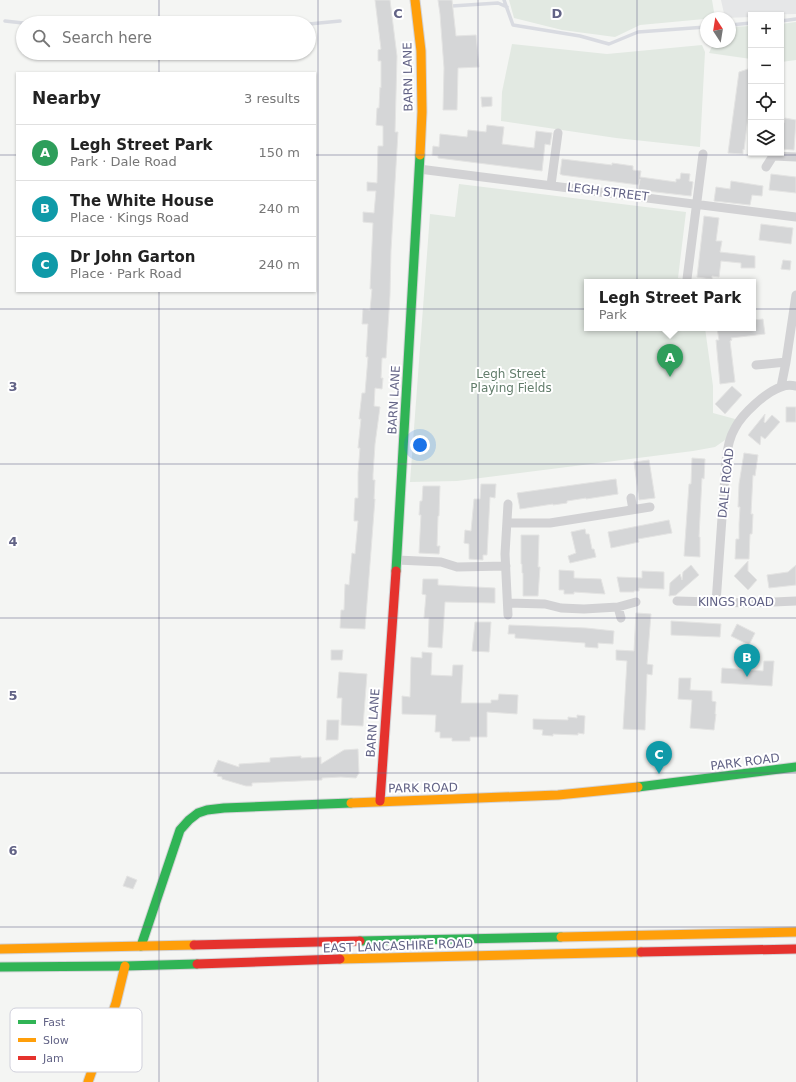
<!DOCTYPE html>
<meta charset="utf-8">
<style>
body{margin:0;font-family:"DejaVu Sans",sans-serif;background:#f6f6f6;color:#222}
.controls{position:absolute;right:12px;top:12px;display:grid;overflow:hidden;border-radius:0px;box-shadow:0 1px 3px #0004}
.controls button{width:36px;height:36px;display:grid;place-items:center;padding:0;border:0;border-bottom:1px solid #e0e0e0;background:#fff;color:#222;font:20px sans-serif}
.compass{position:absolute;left:700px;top:12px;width:36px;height:36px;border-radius:50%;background:#fff;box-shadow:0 1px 3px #0004;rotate:348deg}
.you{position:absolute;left:420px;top:445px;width:14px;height:14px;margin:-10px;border:3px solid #fff;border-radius:50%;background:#1a73e8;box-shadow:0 0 0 6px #1a73e833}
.badge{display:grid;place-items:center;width:26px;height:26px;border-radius:50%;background:#d93025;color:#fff;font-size:13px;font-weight:700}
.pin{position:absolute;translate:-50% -33px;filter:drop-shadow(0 1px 2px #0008)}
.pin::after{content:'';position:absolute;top:21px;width:14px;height:12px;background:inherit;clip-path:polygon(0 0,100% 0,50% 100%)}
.popup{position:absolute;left:584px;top:279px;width:172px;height:52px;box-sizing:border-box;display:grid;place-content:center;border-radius:0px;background:#fff;filter:drop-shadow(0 1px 3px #0005);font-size:13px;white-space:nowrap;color:#767676}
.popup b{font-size:15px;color:#222}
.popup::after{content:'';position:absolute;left:50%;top:100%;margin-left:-8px;border:8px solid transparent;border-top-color:#fff}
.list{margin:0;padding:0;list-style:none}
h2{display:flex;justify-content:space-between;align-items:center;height:52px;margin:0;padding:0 16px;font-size:17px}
h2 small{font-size:13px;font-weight:400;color:#767676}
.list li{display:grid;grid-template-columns:26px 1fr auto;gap:12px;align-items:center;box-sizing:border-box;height:56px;padding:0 16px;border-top:1px solid #e0e0e0}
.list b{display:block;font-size:15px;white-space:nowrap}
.list p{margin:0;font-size:13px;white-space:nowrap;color:#767676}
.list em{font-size:13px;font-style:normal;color:#767676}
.icon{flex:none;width:22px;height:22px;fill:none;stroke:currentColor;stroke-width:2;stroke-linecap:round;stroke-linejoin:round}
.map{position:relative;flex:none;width:796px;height:1082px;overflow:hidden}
.search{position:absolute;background:#fff;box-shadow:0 1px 3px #0004;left:16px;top:16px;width:300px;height:44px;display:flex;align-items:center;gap:10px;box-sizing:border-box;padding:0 14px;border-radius:22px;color:#767676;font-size:15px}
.panel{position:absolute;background:#fff;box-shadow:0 1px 3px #0004;left:16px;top:72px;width:300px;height:220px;border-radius:0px}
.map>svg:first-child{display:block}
</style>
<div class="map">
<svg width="796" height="1082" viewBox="0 0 796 1082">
<rect width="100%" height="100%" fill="#f4f5f3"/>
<path fill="#e6e7e8" d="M721 0H796V14L751 15V17L725 18Z"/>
<path fill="#e2e9e2" d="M509 0H712L715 18 640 25 615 37 562 30 514 18Z
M796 22V60L781 62V24Z
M751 26V59L709 53 714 42H730V27Z
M512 44 607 54 702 45 705 52 700 147 616 138 501 121 502 92Z
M459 184 686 212 678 278 703 282H587V328H705L713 386V413L735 419 728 438 715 447 693 451 457 481 410 482 430 214 455 217Z"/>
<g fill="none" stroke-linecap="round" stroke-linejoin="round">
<path stroke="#d9dbe1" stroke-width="3.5" d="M504 0 513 25 580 36 609 44 638 32 706 27
M452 6 498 3 507 7
M5 21 23 23
M781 21 796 19
M309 24 340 21
M730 25 751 23"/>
</g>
<path fill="#d5d6d7" stroke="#e4e4e3" d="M375 0H390L397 56 395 132H398L391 250 390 295 386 358H382L381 378H383L382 389 375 388 374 406 380 407 375 444 373 474V480H375L374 499H375L365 629 340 628 341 610H344L345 584 349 585 352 553 355 554 358 521H354V515L355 498H358V473L360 448H358L361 419H359L362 393H365L368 357H366L368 324H362L363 309 370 310 372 289H370L373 223 363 222V212L374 213 376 191H367V182L377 183 378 146H383V126L376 125 377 108H379L380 87 381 88V61H378V50L381 49Z
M438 0H452L456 36 476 35 479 67 458 68 457 110H443L444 68 440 14Z
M751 68V91L744 150 743 149V154L728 153 739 72Z
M481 97H492V106L482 107Z
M785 118 796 120 794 150 781 149V123H784Z
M487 125 504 127 502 144 534 148 536 131 552 133 550 145 545 144 542 171 438 158V156L432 155 433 146 439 147 440 134 467 137 468 130 486 132Z
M562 159 612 165V163L633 166V170L641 171 640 177 676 182V179H680L681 173 690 174 689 181 693 182 691 196 638 190 640 179 639 185 562 175 560 174Z
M771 174 796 177V193L769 190Z
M731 181 763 186 762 196 752 195 750 205 714 201 716 187 730 189Z
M704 216 719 218 716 241H722L720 252 755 256V268H741V263L721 261 719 277 712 276V279L697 277Z
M761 224 793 228 791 244 759 240Z
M783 260 791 261 790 270 781 269Z
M763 319 765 334 731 338 732 340 730 341 735 382 720 384 716 340H719L717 328H753V320Z
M732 386 742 395 725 414 715 404Z
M786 407H796V422H786Z
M765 414 764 422 765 423 772 415 780 422 765 439 761 436 760 445 748 435Z
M744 453 758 455 755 476 753 475 751 514H753L752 534H750L749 559H735L736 539H739V524L740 507H738L739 484Z
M692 458 705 459 704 479 702 478 699 537H700V557L684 556 689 484H691Z
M649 460 655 498 639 500 634 462Z
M616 479 618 494 586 499V498L567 501V503L553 505V504L520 509 517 493Z
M481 484H496L495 498 490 497 487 555H483V560L469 559V544L464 543 465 530 471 531 474 499H480Z
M423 486H440L439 516H438L437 546H440L439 554 419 553 421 515H419L420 501H422Z
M669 520 672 533 638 539 639 542 611 548 608 532Z
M585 529 586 534H589L592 549H594L596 557 570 563 568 556 576 553 571 532Z
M521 535H539L538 567H540L538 596H523V573H522V564H521Z
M748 561V571L757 580 748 590 734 576Z
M691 565 699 575 676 595 669 596 670 583 680 574 682 580 683 572Z
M796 565V585L769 588 767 575 788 572Z
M559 570 574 571V578L601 579 605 594 574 592V594H564V590H559Z
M642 571 664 572V589L639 588V591H634V592H620L617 577 642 578Z
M423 579H438V585L495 588V603L445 602 442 648 428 647 429 618H424L426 595 422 594Z
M636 613 651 614 647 664 653 665 652 675 647 674 645 730 623 729 627 661 616 660V650L634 651Z
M671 621 721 624 720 637 671 635Z
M475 622H491L489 652 472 651Z
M737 624 755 633 749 645 731 636Z
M509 625 586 628 614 631 613 644 598 643V648L585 647V643L515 638V634H508Z
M331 650H343L342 660H331Z
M422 652 432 653 431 675 452 676 453 665H463L461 703H491V700H498L499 694 518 695 517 714 487 712V737H470V741H452V738H440V732H435L436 715 402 714V696L410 697 411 657 422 658Z
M764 661H774L772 686 721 683 722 668 763 671Z
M339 672 367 674 363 726 341 725 342 698H337Z
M679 678H691L690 690 712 691V701L716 702 715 714H716L714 730 690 728 692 700 678 699Z
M577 715 585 716 584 734 578 733V735L553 734V736L542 735 543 730 533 729V719L568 720V717L577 718Z
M327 720H339L338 740H326Z
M358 749 359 773 356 778 341 777 322 778V780L252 783V786H246L222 779V777L217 776 218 774 213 772 218 760 239 767V764L270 762V758L301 756V758L321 757V764L344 750Z
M127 876 137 880 133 889 123 886Z"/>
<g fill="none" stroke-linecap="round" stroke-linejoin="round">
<defs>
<path id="fast" d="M396 571 420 155
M638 787 796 767
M360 941 561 937
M141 946 180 830 189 820 198 813 207 810 224 808 351 803
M0 967 125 966 197 964"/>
<path id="slow" d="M415 0 421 51 422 112 420 155
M351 803 558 795 638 787
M561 937 796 932
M0 949 194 945
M340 959 641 952
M88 1082 116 1003 125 966"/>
<path id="jam" d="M380 801 396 571
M194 945 360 941
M641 952 796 949
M197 964 340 959"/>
</defs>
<use href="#fast" stroke="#d3d3d6" stroke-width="11"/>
<use href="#slow" stroke="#d3d3d6" stroke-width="11"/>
<use href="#jam" stroke="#d3d3d6" stroke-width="11"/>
<path stroke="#d2d2d4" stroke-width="9" d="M772 153 773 156 796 157
M766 167 773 156
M419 169 796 217
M551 185 558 133
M687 279 703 154
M756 365 786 362
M781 387 786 362 796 295
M631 498 633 510
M507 523H550L650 507
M397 560 441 562 457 567 506 566
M677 601 750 603 796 601
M508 603 545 604 561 608 584 609 618 607 636 602
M716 603 726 461C727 450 729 438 735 428 742 414 766 392 781 387 786 385 791 385 796 386
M618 607 621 618
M508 615 505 554 508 504"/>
<use href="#fast" stroke="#30b455" stroke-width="9"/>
<use href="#slow" stroke="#ff9f0a" stroke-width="9"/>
<use href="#jam" stroke="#e5322d" stroke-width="9"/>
</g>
<path fill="none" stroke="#626386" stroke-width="1" stroke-opacity="0.55" d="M159 0V23M318 0V1082M478 0V1082M637 0V1082M159 53V73M0 155H17M315 155H796M159 291V1082M0 309H796M0 464H796M0 618H796M0 773H796M0 927H796"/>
<g text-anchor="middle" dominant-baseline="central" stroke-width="4" stroke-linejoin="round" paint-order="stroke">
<g font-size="12" fill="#626386" stroke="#fff">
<text transform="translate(408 77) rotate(-91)">BARN LANE</text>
<text transform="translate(608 192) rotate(7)">LEGH STREET</text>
<text transform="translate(394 400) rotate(-87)">BARN LANE</text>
<text transform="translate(726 483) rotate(-84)">DALE ROAD</text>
<text x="736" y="602">KINGS ROAD</text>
<text transform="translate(373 723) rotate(-86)">BARN LANE</text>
<text transform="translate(745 762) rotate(-7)">PARK ROAD</text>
<text transform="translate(423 788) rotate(-1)">PARK ROAD</text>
<text transform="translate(398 946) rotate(-2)">EAST LANCASHIRE ROAD</text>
</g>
<g font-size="12" fill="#627d6b" stroke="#fff">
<text x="511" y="374">Legh Street<tspan x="511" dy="14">Playing Fields</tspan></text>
</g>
</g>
<rect x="10" y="1008" width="132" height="64" rx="6" fill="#fff" stroke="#d0d0db" stroke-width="1"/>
<rect x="18" y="1020" width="18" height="4" fill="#30b455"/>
<rect x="18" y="1038" width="18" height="4" fill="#ff9f0a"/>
<rect x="18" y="1056" width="18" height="4" fill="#e5322d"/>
<g font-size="11" fill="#626386">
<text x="43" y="1026">Fast</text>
<text x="43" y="1044">Slow</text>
<text x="43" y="1062">Jam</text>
</g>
<g font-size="13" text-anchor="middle" font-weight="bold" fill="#626386" stroke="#fff" stroke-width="4" stroke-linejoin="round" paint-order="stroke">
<text x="398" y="18">C</text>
<text x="557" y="18">D</text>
<text x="13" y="391">3</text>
<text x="13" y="546">4</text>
<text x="13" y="700">5</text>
<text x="13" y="855">6</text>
</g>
</svg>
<div class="controls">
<button>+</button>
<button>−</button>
<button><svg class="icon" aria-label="locate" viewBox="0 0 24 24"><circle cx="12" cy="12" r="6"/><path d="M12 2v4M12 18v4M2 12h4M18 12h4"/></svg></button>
<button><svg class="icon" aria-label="layers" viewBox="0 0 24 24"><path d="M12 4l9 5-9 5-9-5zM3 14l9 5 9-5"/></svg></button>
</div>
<svg class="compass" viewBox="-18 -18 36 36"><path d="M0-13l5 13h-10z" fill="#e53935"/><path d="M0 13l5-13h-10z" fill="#767676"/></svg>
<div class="you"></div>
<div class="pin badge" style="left:670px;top:377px;background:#2e9e5b">A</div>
<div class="popup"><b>Legh Street Park</b>Park</div>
<div class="pin badge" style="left:747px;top:677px;background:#0f9aa8">B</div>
<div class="pin badge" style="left:659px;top:774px;background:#0f9aa8">C</div>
<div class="search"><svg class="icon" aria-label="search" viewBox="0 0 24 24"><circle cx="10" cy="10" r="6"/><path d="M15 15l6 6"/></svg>Search here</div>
<section class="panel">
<h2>Nearby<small>3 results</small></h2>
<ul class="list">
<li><span class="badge" style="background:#2e9e5b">A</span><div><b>Legh Street Park</b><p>Park · Dale Road</p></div><em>150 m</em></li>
<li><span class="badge" style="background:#0f9aa8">B</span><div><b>The White House</b><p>Place · Kings Road</p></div><em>240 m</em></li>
<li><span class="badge" style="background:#0f9aa8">C</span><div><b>Dr John Garton</b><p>Place · Park Road</p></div><em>240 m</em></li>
</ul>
</section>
</div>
